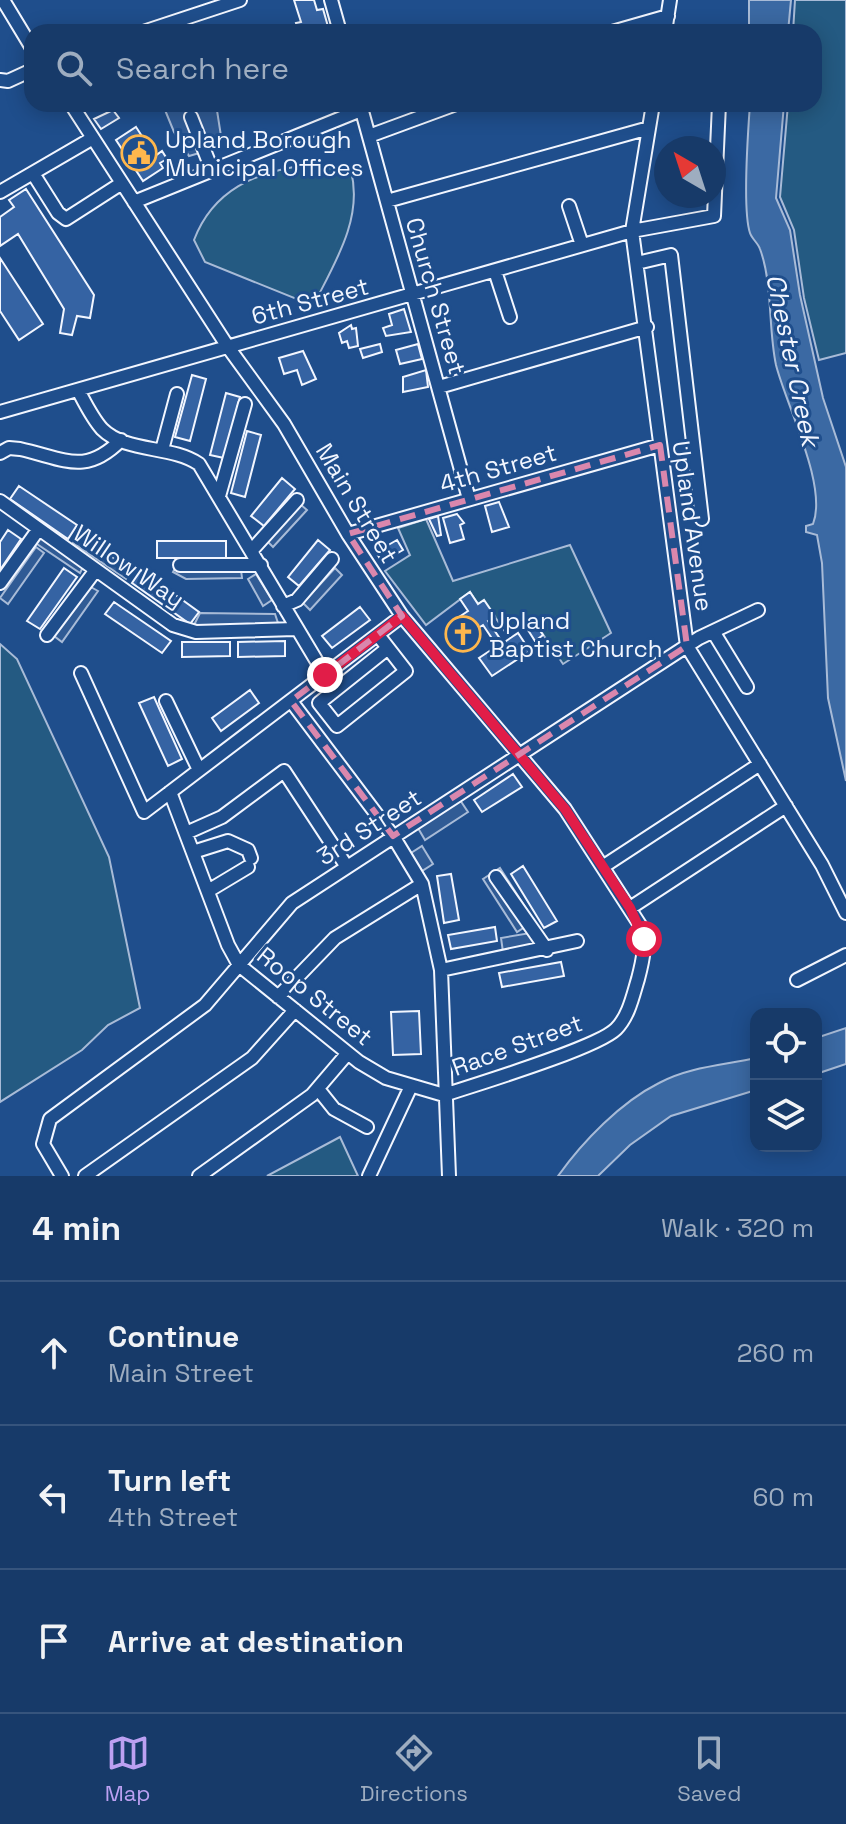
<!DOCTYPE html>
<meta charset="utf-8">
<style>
body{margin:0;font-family:"Space Grotesk",sans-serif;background:#244571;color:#f1f3f6}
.controls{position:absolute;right:24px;bottom:24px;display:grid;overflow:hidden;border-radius:16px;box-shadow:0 4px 20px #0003}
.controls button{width:72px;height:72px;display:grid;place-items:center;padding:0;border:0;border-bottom:2px solid #36547d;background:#173a69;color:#f1f3f6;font:40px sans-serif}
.compass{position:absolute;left:654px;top:136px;width:72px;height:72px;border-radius:50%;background:#173a69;box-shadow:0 4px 20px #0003;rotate:321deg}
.stop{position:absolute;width:24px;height:24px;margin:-18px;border:6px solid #e11d48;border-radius:50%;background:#fff}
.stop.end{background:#e11d48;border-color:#fff;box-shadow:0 2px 8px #0008}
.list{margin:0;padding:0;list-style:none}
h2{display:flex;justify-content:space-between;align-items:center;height:104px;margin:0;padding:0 32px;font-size:34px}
h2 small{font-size:26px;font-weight:400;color:#9eadc0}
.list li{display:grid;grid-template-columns:52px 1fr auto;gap:24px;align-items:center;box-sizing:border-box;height:144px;padding:0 32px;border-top:2px solid #36547d}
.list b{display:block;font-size:30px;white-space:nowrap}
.list p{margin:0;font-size:26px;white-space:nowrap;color:#9eadc0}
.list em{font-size:26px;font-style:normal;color:#9eadc0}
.icon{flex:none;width:44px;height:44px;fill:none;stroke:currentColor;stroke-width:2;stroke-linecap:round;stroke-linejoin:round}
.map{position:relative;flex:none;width:846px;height:1176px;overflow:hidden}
.search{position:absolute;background:#173a69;box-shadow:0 4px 20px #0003;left:24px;right:24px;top:24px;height:88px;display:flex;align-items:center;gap:20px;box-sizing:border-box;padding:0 28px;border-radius:24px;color:#9eadc0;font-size:30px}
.sheet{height:536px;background:#173a69}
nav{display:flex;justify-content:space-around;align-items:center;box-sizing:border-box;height:112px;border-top:2px solid #36547d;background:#173a69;font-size:22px;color:#9eadc0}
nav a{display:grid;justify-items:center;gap:4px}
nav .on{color:#bca0f2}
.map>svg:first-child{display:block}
</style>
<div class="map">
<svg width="846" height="1176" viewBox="0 0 846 1176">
<rect width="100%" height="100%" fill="#1f4e8c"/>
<path fill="#245a82" stroke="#a8bbd7" stroke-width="2" d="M795 0H846V353L819 360 804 298 794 230 780 197 788 104H814V32H793Z
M306 165 351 171C363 217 336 261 315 302L309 304 205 262 194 240C213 190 255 172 306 165Z
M426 519 453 581 570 545 611 633 563 664 532 618 506 633 484 601 478 604 470 592 426 625 385 571 410 555 398 528Z
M0 644 17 659 109 857 140 1008 108 1025 82 1050 0 1102Z
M340 1137 358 1176H267Z"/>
<path fill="#305b95" stroke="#a8bbd7" stroke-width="2" d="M182 104H216L221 136 210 150 189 156 174 132 165 110Z
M300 504 307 510 273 547 266 540Z
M79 534 132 571 126 579 73 543Z
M38 536 83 567 80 573 34 542Z
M36 547 44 553 8 604 0 598Z
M176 566 189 572 241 570 242 578 186 579 173 572Z
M335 568 342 575 310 610 303 603Z
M256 574 272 600 263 606 248 579Z
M89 586 98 591 62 642 54 636Z
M200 613 275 614 279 626 194 625Z
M460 800 468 812 425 840 418 828Z
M422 846 433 864 422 871 411 853Z
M500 868 534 921 517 932 483 879Z
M530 933 536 946 503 952 501 938Z"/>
<path fill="#3b69a3" stroke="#a8bbd7" stroke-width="2" d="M749 0H791L788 32H749Z
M750 104H784L776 198 790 230 800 295 823 398 846 467V781L828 698 822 563 817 535 806 532V526L813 524C828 486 786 405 776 365 768 328 773 284 760 249 758 243 752 239 750 233 742 209 748 132 750 104Z
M846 1028V1064L816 1074V1038Z
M756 1058V1090L671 1116 630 1145 598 1176H558C583 1141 621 1102 659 1083 688 1067 724 1065 756 1058Z"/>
<path fill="#3563a3" stroke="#f2f6ff" stroke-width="2" d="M294 0H314L317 10 323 9 329 30 299 32 296 23 301 22Z
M113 110 119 118 101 129 94 119Z
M136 127 155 156 162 151 167 159 160 163 163 168 143 181 116 140Z
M26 189 94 295 90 318 77 316 72 335 60 333 64 309 18 234 0 246V217L14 207 9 200Z
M0 258 43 324 19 340 0 311Z
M404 309 411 332 386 336 383 328 392 325 389 314Z
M351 325 352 329 356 328 358 346 349 348 347 341 342 343 339 333Z
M380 344 382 352 363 358 360 349Z
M418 344 422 359 400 364 396 350Z
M303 351 316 379 302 385 297 370 284 374 279 358Z
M426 370 428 387 403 392V377Z
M192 375 206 379 190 441 175 437Z
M226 393 240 397 224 458 210 455Z
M247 431 261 435 245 497 231 493Z
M282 478 295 489 264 526 251 516Z
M19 486 77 525 68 539 10 499Z
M499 502 509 527 492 532 485 506Z
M457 514 464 523 460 525 464 539 450 543 443 518Z
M438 516 441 535 437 536 429 519Z
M8 530 21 539 0 570V542Z
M318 540 330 550 299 586 288 577Z
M397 540 403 550 382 562 376 552Z
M157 541H226V558H157Z
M64 568 77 577 40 629 27 621Z
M141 570 199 612 190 624 132 583Z
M470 592 478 604 484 600 495 616 488 621 503 643 518 633 530 651 492 676 479 658 497 646 483 625 467 635 470 640 465 643 450 623 468 611 460 599Z
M114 602 171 641 162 653 105 614Z
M360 607 370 620 332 648 322 636Z
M536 625 543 635 535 641 528 630Z
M285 641V656L238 657V642Z
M182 642H230V656L182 657Z
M250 690 259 703 221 731 212 718Z
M154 697 182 759 168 766 139 703Z
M513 774 522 787 482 812 474 800Z
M523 866 557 921 544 928 511 874Z
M451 874 459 920 444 923 437 876Z
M495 927 497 941 451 949 448 935Z
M561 962 564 976 502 987 499 973Z
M419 1011 421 1054 393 1055 391 1012Z"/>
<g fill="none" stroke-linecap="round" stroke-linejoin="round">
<defs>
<path id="minor" d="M3 0 32 48
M331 0 340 32
M143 32 240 0
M612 32 668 16
M665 32 670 0
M0 80 8 81 32 70
M71 104 228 347 284 424 348 534 402 616 565 809 640 925C647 943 643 960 638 979 633 995 629 1016 616 1029 597 1048 477 1084 444 1095
M360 104 469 499
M653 104 632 231 687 646 822 865 846 913
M191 117 212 170
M369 136 456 104
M34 175 58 213 66 219 122 183
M0 192 93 138
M387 201 649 128
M134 202 361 110
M569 206 582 245
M637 263 671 255 702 519
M495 271 510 317
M439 387 647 327
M78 390C85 403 92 418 102 429 126 453 171 445 199 464L325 675
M0 412 632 231 714 216 719 104
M162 450 177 394
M0 453 9 448 20 449C65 459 85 476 121 440
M219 496 245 404
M0 501 173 625 196 632 295 629
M348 534 660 445
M252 550 297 500
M180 565H261
M0 583 38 530
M283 606 297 600 332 559
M714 633 747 687
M47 635 95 571
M378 635 406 671 337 726 319 703 388 648
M81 673 144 812 402 616
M166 701 199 770
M291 701 393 836 422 884 441 970 449 1176
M170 792 228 945 239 965 359 1062 386 1078 444 1095
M186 833 222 817 284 771 347 867
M193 852 228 841 248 850 251 858
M604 866 760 764
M496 877 547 950
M208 891 248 867
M630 908 786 806
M441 970 577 941
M797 980 846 955
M278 997 335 938 422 884
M318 1089 334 1109 367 1127
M62 1176 43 1144 50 1119 205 1005 292 903 699 638 758 610
M85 1176 252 1058 295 1010
M199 1176 312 1095 347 1054
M369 1176 411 1086"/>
</defs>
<use href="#minor" stroke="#f2f6ff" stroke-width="16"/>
<use href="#minor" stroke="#1f4e8c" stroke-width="12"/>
</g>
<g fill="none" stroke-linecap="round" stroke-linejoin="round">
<path stroke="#e11d48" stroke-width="10" d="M325 675 402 616 565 809 630 908 644 939"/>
</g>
<path fill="none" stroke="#da87ad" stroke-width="6" stroke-dasharray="16 10" stroke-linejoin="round" d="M660 445 687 646 393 836 291 701 402 616 348 534Z"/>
<defs>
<symbol id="civic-ring" viewBox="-11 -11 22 22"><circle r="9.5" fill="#1f4e8c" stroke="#ffb74d" stroke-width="1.5"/><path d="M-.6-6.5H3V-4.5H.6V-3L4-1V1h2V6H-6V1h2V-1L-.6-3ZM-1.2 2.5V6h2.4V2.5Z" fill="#ffb74d"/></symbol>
<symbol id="church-ring" viewBox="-11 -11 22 22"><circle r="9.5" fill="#1f4e8c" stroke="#ffb74d" stroke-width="1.5"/><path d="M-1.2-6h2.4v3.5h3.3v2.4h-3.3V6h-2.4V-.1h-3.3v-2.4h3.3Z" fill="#ffb74d"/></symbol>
</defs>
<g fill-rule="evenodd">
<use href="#civic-ring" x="119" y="133" width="40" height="40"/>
<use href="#church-ring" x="443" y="614" width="40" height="40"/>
</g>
<g text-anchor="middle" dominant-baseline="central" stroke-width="6" stroke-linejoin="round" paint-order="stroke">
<g font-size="24" fill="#f2f6ff" stroke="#1f4e8c" text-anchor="start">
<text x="165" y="139">Upland Borough<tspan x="165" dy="28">Municipal Offices</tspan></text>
<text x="489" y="620">Upland<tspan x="489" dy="28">Baptist Church</tspan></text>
</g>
<g font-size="24" fill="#f2f6ff" stroke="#1f4e8c">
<text transform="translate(436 296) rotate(74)">Church Street</text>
<text transform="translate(310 301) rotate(-15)">6th Street</text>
<text transform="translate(498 468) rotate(-16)">4th Street</text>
<text transform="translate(357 503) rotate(59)">Main Street</text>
<text transform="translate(693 526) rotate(82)">Upland Avenue</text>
<text transform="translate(129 566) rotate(34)">Willow Way</text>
<text transform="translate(369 827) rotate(-33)">3rd Street</text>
<text transform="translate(315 996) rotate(39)">Roop Street</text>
<text transform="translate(517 1045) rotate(-20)">Race Street</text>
</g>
<g font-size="26" font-style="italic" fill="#f2f6ff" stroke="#1f4e8c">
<text transform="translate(793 360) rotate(78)">Chester Creek</text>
</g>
</g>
</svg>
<div class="controls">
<button><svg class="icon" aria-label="locate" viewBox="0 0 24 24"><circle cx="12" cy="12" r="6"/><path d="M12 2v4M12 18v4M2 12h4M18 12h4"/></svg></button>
<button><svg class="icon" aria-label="layers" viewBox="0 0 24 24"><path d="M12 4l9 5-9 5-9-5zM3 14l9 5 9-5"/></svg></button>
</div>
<svg class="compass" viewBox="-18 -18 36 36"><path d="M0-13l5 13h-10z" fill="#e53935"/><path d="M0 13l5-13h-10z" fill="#9eadc0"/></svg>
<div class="stop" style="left:644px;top:939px"></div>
<div class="stop end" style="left:325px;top:675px"></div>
<div class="search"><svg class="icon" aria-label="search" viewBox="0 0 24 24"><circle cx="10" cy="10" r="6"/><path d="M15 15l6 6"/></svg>Search here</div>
</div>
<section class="sheet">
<h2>4 min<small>Walk · 320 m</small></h2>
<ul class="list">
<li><svg class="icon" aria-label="ahead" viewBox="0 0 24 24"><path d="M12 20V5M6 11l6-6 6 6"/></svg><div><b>Continue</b><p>Main Street</p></div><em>260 m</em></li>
<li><svg class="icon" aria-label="left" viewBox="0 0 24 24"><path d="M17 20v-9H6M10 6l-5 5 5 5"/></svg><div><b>Turn left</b><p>4th Street</p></div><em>60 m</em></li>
<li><svg class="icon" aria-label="arrive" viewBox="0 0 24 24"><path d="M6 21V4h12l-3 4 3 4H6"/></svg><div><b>Arrive at destination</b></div></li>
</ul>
</section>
<nav>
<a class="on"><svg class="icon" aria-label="map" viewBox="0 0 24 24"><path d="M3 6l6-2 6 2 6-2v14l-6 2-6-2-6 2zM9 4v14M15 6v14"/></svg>Map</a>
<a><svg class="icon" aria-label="directions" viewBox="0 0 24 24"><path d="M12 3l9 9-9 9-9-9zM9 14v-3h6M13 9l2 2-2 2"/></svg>Directions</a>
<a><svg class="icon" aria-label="saved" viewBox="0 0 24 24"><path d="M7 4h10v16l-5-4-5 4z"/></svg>Saved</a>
</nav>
